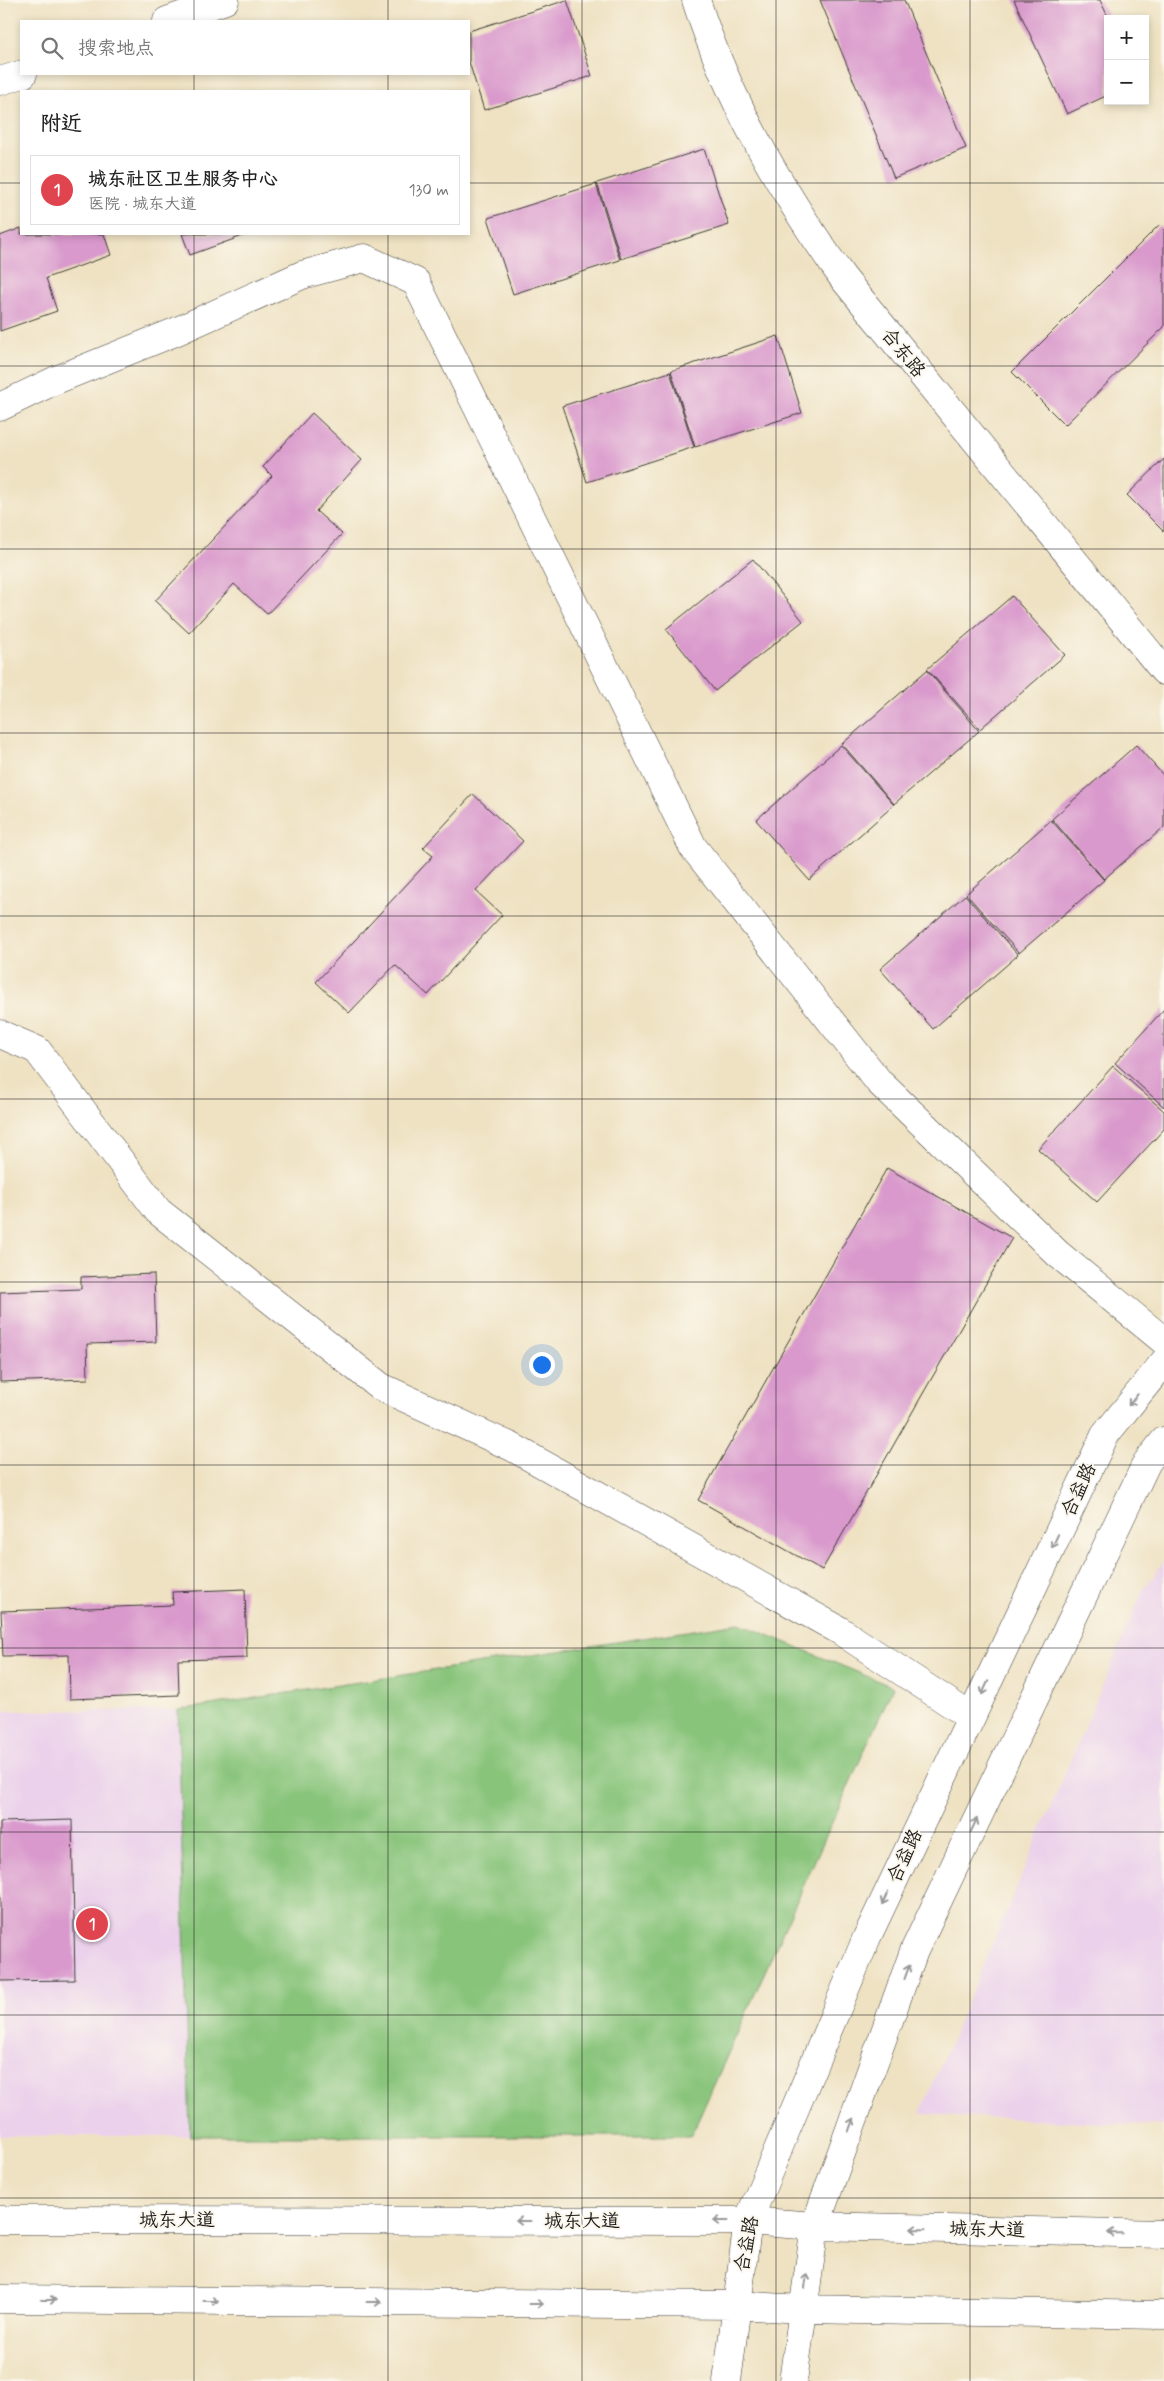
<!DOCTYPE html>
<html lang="zh">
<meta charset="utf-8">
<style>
body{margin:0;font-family:Mynerve,"LXGW WenKai TC",sans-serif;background:#f2f2f2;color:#222}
.controls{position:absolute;right:15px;top:15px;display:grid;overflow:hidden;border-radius:0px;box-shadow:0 2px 8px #0003}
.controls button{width:45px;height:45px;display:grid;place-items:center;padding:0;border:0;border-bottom:1px solid #e0e0e0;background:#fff;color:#222;font:25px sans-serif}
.you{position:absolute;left:541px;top:1364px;width:18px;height:18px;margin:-12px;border:4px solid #fff;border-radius:50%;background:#1a73e8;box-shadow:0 0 0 8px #1a73e833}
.badge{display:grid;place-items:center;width:32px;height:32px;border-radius:50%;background:#b5179e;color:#fff;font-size:16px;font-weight:700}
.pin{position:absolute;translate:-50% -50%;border:2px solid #fff;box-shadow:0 1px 5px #0006}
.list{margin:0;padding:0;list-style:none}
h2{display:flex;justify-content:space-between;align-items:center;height:65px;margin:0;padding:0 20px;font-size:21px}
h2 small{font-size:16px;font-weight:400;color:#767676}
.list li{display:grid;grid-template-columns:32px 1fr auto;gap:15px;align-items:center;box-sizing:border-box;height:70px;margin:0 10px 10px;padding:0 10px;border:1px solid #e0e0e0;border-radius:0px}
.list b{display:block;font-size:19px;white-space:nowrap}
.list p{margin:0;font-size:16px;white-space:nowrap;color:#767676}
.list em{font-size:16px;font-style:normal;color:#767676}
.icon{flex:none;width:28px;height:28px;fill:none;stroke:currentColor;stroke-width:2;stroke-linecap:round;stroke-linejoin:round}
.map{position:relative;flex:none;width:1164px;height:2381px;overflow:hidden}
.search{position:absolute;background:#fff;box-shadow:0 2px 8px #0003;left:20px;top:20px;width:450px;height:55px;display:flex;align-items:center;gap:12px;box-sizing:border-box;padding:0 18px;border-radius:0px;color:#767676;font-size:19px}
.panel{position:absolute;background:#fff;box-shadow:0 2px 8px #0003;left:20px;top:90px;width:450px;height:145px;border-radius:0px}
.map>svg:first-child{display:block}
</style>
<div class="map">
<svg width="1164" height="2381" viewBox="0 0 1164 2381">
<rect width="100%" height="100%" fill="#fbf7ec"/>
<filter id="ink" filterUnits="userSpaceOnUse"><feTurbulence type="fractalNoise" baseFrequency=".02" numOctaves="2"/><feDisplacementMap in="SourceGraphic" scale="10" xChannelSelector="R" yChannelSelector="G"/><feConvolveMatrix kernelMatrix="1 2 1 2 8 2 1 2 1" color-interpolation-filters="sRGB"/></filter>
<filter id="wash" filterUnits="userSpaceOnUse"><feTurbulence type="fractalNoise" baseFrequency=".0096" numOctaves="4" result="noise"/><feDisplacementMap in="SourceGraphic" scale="20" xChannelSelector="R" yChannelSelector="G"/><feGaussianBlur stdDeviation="1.12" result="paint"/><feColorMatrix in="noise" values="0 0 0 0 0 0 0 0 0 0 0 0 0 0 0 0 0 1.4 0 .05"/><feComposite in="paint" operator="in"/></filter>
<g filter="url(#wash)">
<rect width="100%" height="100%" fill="#efe2c3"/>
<path fill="#ebd1eb" d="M1164 1562V2126L920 2114 1143 1590Z
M178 1710 190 2136H0V1711Z"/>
<path fill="#88c47a" stroke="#52704b" d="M739 1623 893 1687 691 2136H190L178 1710Z"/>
<g id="blocks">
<path fill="#d999cc" d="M567 0 592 76 484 110 469 62V31Z
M820 0H904L966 148 894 178Z
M1014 0H1100L1109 19 1108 95 1067 114Z
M704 149 729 225 621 259 597 183Z
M596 184 620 260 513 294 488 218Z
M1159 225 1164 230V327L1065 425 1012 372Z
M21 228V234H104L111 255 46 278 57 311 0 331V236Z
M182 234H248L190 255Z
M778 336 802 413 695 447 671 371Z
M670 372 694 447 587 482 562 406Z
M312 413 362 460 316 511 342 534 267 614 234 584 189 633 155 601 272 476 263 467Z
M1164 459V532L1127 495Z
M753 559 803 621 715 691 666 629Z
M1012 596 1065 655 980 729 927 669Z
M927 670 979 731 894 804 842 744Z
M841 745 894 805 809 880 756 820Z
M1136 745 1164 776V827L1104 879 1052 819Z
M473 794 523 841 476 891 502 915 428 995 395 965 349 1013 316 982 433 856 423 848Z
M1051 820 1104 880 1019 953 966 894Z
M965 895 1018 955 933 1029 880 969Z
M1164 1009V1107L1115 1063Z
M1113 1066 1164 1111V1129L1097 1202 1038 1149Z
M887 1168 1012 1238 822 1570 698 1500Z
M154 1274 156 1342 87 1344 88 1379 0 1382V1292L81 1289V1277Z
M245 1589 247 1658 178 1660 179 1695 70 1699 69 1655 3 1656 1 1611 173 1605 172 1592Z
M72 1820 75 1980 0 1981V1822Z"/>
</g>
</g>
<g filter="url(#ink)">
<use href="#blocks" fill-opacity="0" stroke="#3c3a35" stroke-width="1"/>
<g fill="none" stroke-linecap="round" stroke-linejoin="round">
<defs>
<path id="minor" d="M696 0C728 101 782 192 843 278L1164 671
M167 21 225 0
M0 81 23 74
M0 407 56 380 175 332 302 275 364 258 416 282 693 847 879 1082 1058 1254 1164 1341
M0 1034 37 1050 158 1211 381 1387 512 1447 839 1630 971 1717"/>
<path id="major" d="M0 2220 748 2221 815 2226 1164 2234
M0 2299 736 2305 801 2309 1164 2315
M727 2381 748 2221 867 1937 1105 1435 1164 1362
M793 2381 815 2226 914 1951 1147 1462 1164 1441"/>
</defs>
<use href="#minor" stroke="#3c3a35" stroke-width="29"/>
<use href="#major" stroke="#3c3a35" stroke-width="29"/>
<use href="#minor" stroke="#fff" stroke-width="28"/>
<use href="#major" stroke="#fff" stroke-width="28"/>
</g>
<defs><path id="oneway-shaft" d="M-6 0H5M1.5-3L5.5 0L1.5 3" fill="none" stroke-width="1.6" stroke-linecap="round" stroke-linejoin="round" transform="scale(1.25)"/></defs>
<g stroke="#999">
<use href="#oneway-shaft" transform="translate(1133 1400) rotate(129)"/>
<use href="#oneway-shaft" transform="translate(1055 1541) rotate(115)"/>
<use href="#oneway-shaft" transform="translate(985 1688) rotate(115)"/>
<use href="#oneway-shaft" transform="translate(974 1825) rotate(-65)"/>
<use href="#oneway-shaft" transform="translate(885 1898) rotate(115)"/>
<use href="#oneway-shaft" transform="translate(907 1972) rotate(-70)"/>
<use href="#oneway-shaft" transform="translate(851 2125) rotate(-70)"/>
<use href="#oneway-shaft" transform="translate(523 2221) rotate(-180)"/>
<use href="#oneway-shaft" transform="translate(721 2221) rotate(-180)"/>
<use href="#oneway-shaft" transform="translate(918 2229) rotate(-179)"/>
<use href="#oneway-shaft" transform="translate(1115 2233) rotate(-179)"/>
<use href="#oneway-shaft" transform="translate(806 2281) rotate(-81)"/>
<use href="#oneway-shaft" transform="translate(49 2300)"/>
<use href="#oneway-shaft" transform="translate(211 2301)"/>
<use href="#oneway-shaft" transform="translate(374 2302)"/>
<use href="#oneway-shaft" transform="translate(536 2304)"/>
</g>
</g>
<path fill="none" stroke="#1c1c1c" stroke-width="1" stroke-opacity="0.55" d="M194 0V21M388 0V21M582 0V2381M776 0V2381M970 0V2381M194 74V91M388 74V91M0 183H21M469 183H1164M194 234V2381M388 234V2381M0 366H1164M0 549H1164M0 733H1164M0 916H1164M0 1099H1164M0 1282H1164M0 1465H1164M0 1648H1164M0 1832H1164M0 2015H1164M0 2198H1164"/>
<g text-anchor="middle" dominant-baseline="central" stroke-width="4" stroke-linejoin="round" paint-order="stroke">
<g font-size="19" fill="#1c1c1c" stroke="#fbf7ec">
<text transform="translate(903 353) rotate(51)">合东路</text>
<text transform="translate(1079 1490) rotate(-65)">合益路</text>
<text transform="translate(905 1856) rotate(-65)">合益路</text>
<text x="177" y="2220">城东大道</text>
<text x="582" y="2221">城东大道</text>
<text transform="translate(987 2230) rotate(1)">城东大道</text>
<text transform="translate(747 2244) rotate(-79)">合益路</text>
</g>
</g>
</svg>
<div class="controls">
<button>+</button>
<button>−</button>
</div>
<div class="you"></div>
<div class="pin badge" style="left:92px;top:1924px;background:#e0444e">1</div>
<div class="search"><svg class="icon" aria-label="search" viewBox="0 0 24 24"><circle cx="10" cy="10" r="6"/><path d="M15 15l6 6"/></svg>搜索地点</div>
<section class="panel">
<h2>附近<small></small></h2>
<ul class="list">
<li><span class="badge" style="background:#e0444e">1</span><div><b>城东社区卫生服务中心</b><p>医院 · 城东大道</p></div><em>130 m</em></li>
</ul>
</section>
</div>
